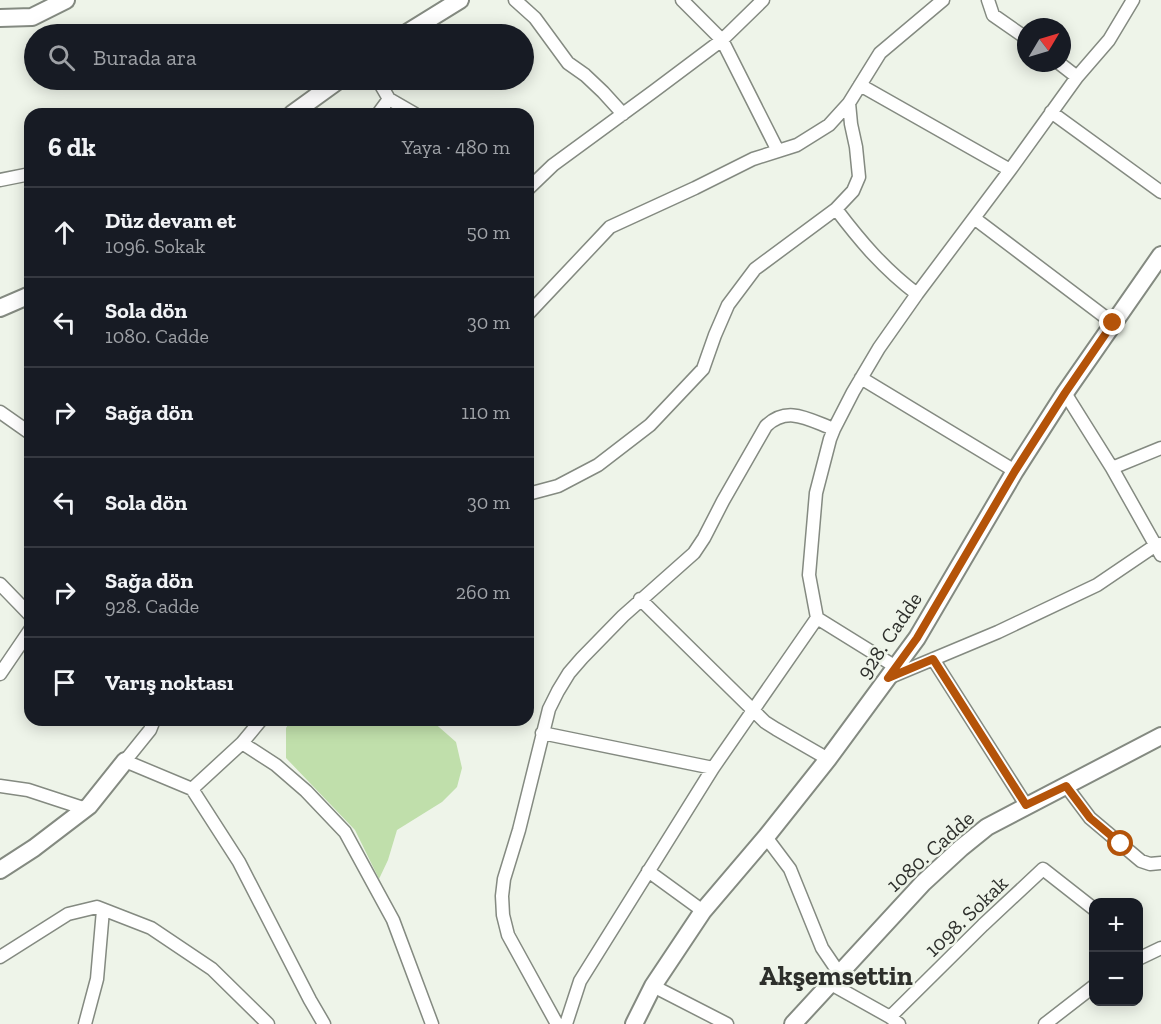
<!DOCTYPE html>
<html lang="tr">
<meta charset="utf-8">
<style>
body{margin:0;font-family:"Zilla Slab",serif;background:#20242c;color:#f1f3f6}
.controls{position:absolute;right:18px;bottom:18px;display:grid;overflow:hidden;border-radius:12px;box-shadow:0 3px 15px #0003}
.controls button{width:54px;height:54px;display:grid;place-items:center;padding:0;border:0;border-bottom:2px solid #363941;background:#171b24;color:#f1f3f6;font:30px sans-serif}
.compass{position:absolute;left:1017px;top:18px;width:54px;height:54px;border-radius:50%;background:#171b24;box-shadow:0 3px 15px #0003;rotate:52deg}
.stop{position:absolute;width:18px;height:18px;margin:-14px;border:4px solid #b45309;border-radius:50%;background:#fff}
.stop.end{background:#b45309;border-color:#fff;box-shadow:0 2px 6px #0008}
.list{margin:0;padding:0;list-style:none}
h2{display:flex;justify-content:space-between;align-items:center;height:78px;margin:0;padding:0 24px;font-size:26px}
h2 small{font-size:20px;font-weight:400;color:#9ea1a6}
.list li{display:grid;grid-template-columns:39px 1fr auto;gap:18px;align-items:center;box-sizing:border-box;height:90px;padding:0 24px;border-top:2px solid #363941}
.list b{display:block;font-size:22px;white-space:nowrap}
.list p{margin:0;font-size:20px;white-space:nowrap;color:#9ea1a6}
.list em{font-size:20px;font-style:normal;color:#9ea1a6}
.icon{flex:none;width:33px;height:33px;fill:none;stroke:currentColor;stroke-width:2;stroke-linecap:round;stroke-linejoin:round}
.map{position:relative;flex:none;width:1161px;height:1024px;overflow:hidden}
.search{position:absolute;background:#171b24;box-shadow:0 3px 15px #0003;left:24px;top:24px;width:510px;height:66px;display:flex;align-items:center;gap:15px;box-sizing:border-box;padding:0 21px;border-radius:33px;color:#9ea1a6;font-size:22px}
.panel{position:absolute;background:#171b24;box-shadow:0 3px 15px #0003;left:24px;top:108px;width:510px;height:618px;border-radius:18px}
.map>svg:first-child{display:block}
</style>
<div class="map">
<svg width="1161" height="1024" viewBox="0 0 1161 1024">
<rect width="100%" height="100%" fill="#eef4e9"/>
<path fill="#c0dfab" d="M291 720H431L456 742 462 768 457 787 442 802 397 830 388 860 379 879 355 830 286 758V728Z"/>
<g fill="none" stroke-linecap="round" stroke-linejoin="round">
<defs>
<path id="street" d="M515 0 535 18 568 63 585 75 603 92 623 114
M682 0 722 40 778 151
M988 0 993 15 1026 38
M1059 63 1077 77
M378 80 389 99 378 114
M860 85 1010 170
M389 99 415 114
M1051 112 1161 192
M0 180 30 174
M528 189 553 165 654 91 722 40 763 0
M836 209C861 242 884 269 917 294
M974 218 1113 323
M528 314 610 227 695 188 753 159 797 145 829 125 849 103 880 53 943 0
M861 378 1015 471
M1065 393 1112 468 1161 555
M0 412 30 433
M1112 468 1161 448
M528 494 558 486 598 465 650 425 703 369 715 335 728 305 755 269 836 209 853 191 859 177 856 147 851 124 849 103
M0 584 30 615
M640 599 765 722 776 729 828 759
M817 618 896 667
M933 659 1026 805
M0 674 30 630
M888 678 998 632 1097 585 1156 545 1161 544
M154 720 150 730 125 761 192 789 242 743 261 720
M542 733 713 768
M242 743 276 765 306 791 345 832 393 920 432 1024
M0 786 28 790 86 809
M1066 786 1090 818 1141 861 1150 864 1161 863
M192 789 239 862 310 1000 324 1024
M766 837 790 869 822 948 839 973
M648 871 703 911
M0 957 68 914 97 907 151 928 212 969 268 1024
M1138 959 1161 948
M831 984 890 1017 899 1024
M653 986 727 1024
M890 1017 983 925 1043 869 1094 909
M85 1024 97 979 103 910
M557 1024 508 935 503 915 502 896 504 879 519 830 549 709 558 691 569 673 582 658 623 616 694 553 704 538 723 501 766 426C788 405 809 420 834 429
M566 1024 580 981 713 768 817 618 809 575 816 493 830 439 834 429 853 392 879 348 917 294 1010 170 1077 77 1109 40 1133 0
M1045 1024 1094 986"/>
<path id="secondary" d="M0 18 32 17 66 0
M405 34 460 0
M292 114 339 80
M0 308 30 295
M0 870 34 848 89 806 125 761
M634 1024 653 986 703 911 766 837 828 759 917 638 1015 471 1065 393 1161 255
M793 1024 923 883 961 848 987 827 1161 736"/>
</defs>
<use href="#street" stroke="#848a81" stroke-width="15"/>
<use href="#secondary" stroke="#848a81" stroke-width="20"/>
<use href="#street" stroke="#fff" stroke-width="12"/>
<use href="#secondary" stroke="#fff" stroke-width="16"/>
</g>
<g fill="none" stroke-linecap="round" stroke-linejoin="round">
<path stroke="#b45309" stroke-width="8" d="M1113 323 1065 393 1015 471 917 638 888 678 933 659 1026 805 1066 786 1090 818 1121 844"/>
</g>
<g text-anchor="middle" dominant-baseline="central" stroke-width="5" stroke-linejoin="round" paint-order="stroke">
<g font-size="21" fill="#2d2f2b" stroke="#eef4e9">
<text transform="translate(889 635) rotate(-56)">928. Cadde</text>
<text transform="translate(930 851) rotate(-42)">1080. Cadde</text>
<text transform="translate(966 916) rotate(-44)">1098. Sokak</text>
</g>
<g font-size="27" font-weight="bold" fill="#2d2f2b" stroke="#eef4e9">
<text x="836" y="976">Akşemsettin</text>
</g>
</g>
</svg>
<div class="controls">
<button>+</button>
<button>−</button>
</div>
<svg class="compass" viewBox="-18 -18 36 36"><path d="M0-13l5 13h-10z" fill="#e53935"/><path d="M0 13l5-13h-10z" fill="#9ea1a6"/></svg>
<div class="stop" style="left:1121px;top:844px"></div>
<div class="stop end" style="left:1113px;top:323px"></div>
<div class="search"><svg class="icon" aria-label="search" viewBox="0 0 24 24"><circle cx="10" cy="10" r="6"/><path d="M15 15l6 6"/></svg>Burada ara</div>
<section class="panel">
<h2>6 dk<small>Yaya · 480 m</small></h2>
<ul class="list">
<li><svg class="icon" aria-label="ahead" viewBox="0 0 24 24"><path d="M12 20V5M6 11l6-6 6 6"/></svg><div><b>Düz devam et</b><p>1096. Sokak</p></div><em>50 m</em></li>
<li><svg class="icon" aria-label="left" viewBox="0 0 24 24"><path d="M17 20v-9H6M10 6l-5 5 5 5"/></svg><div><b>Sola dön</b><p>1080. Cadde</p></div><em>30 m</em></li>
<li><svg class="icon" aria-label="right" viewBox="0 0 24 24"><path d="M7 20v-9h11M14 6l5 5-5 5"/></svg><div><b>Sağa dön</b></div><em>110 m</em></li>
<li><svg class="icon" aria-label="left" viewBox="0 0 24 24"><path d="M17 20v-9H6M10 6l-5 5 5 5"/></svg><div><b>Sola dön</b></div><em>30 m</em></li>
<li><svg class="icon" aria-label="right" viewBox="0 0 24 24"><path d="M7 20v-9h11M14 6l5 5-5 5"/></svg><div><b>Sağa dön</b><p>928. Cadde</p></div><em>260 m</em></li>
<li><svg class="icon" aria-label="arrive" viewBox="0 0 24 24"><path d="M6 21V4h12l-3 4 3 4H6"/></svg><div><b>Varış noktası</b></div></li>
</ul>
</section>
</div>
